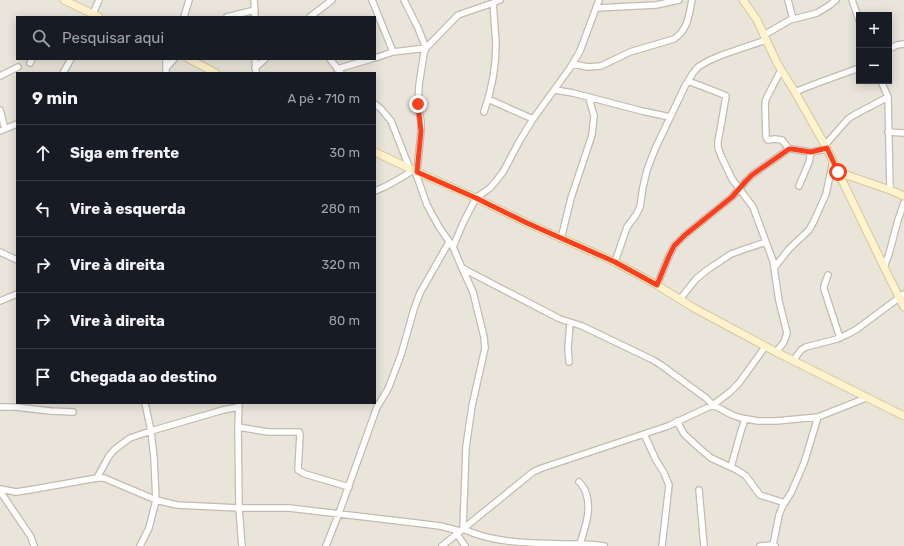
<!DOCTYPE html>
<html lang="pt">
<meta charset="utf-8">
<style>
body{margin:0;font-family:Rubik,sans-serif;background:#20242c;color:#f1f3f6}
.controls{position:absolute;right:12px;top:12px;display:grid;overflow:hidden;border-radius:0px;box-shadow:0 2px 10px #0003}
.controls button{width:36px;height:36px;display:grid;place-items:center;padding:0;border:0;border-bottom:1px solid #363941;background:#171b24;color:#f1f3f6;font:20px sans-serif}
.stop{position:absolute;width:12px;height:12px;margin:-9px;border:3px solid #fc3f1d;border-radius:50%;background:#fff}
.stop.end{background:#fc3f1d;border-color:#fff;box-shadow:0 1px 4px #0008}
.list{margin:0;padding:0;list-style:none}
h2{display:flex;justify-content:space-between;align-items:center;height:52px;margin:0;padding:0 16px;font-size:17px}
h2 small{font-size:13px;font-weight:400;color:#9ea1a6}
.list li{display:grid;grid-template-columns:26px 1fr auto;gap:12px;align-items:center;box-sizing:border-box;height:56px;padding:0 16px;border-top:1px solid #363941}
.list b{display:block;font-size:15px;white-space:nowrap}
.list em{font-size:13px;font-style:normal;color:#9ea1a6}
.icon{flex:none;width:22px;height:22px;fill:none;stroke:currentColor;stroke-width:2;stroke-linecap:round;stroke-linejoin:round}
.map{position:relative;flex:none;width:904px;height:546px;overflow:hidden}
.search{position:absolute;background:#171b24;box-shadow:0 2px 10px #0003;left:16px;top:16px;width:360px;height:44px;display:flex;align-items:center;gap:10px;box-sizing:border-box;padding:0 14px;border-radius:0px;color:#9ea1a6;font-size:15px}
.panel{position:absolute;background:#171b24;box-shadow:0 2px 10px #0003;left:16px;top:72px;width:360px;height:332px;border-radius:0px}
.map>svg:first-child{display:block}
</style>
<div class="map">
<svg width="904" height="546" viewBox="0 0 904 546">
<rect width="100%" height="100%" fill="#f6f3ec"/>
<path fill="#eae5da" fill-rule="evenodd" d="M0 0H904V546H0ZM859 15H889V81H859ZM17 17H375V59H17ZM17 73H375V403H17Z"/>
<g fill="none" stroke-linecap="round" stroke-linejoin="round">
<defs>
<path id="street" d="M254 0 255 17
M372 0 393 52
M404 0 418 28 426 48
M788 0 793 19
M852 0 859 20
M596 8 656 5 679 0
M92 16 99 0
M184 17 189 0
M227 17 255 10
M310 17 332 0
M764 35 790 20 817 13 830 5 836 0
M889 49 897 45 904 44
M375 58 393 52 426 48
M166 59V73
M255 59 256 73
M330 59 341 73
M30 63 32 59
M573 64 588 67 601 66 630 52 674 39C688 30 689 15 692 0
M167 67 174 59
M255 68 265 59
M337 69 371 59
M781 70 766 99 765 105 766 137 768 140 775 139 782 140 789 149
M63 73 71 59
M0 76 18 67
M688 81 722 94 726 96 720 131 718 141V148L722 158 732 179 753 207 773 261 779 301 787 333 784 342 776 352
M881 81 888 97 890 190
M555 90 573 93 642 111 670 117
M795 92C816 83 838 76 859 68
M488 99 533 119
M375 104 381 109 391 121 410 169
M0 110 5 129
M484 112C492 89 496 69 496 44 496 39 495 34 495 29 494 20 494 12 493 3
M0 131 17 124
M888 132 904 133
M825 145 848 119 854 115 888 97
M415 171 427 205 439 227 453 247 462 268 473 292 484 337 485 348 472 406 466 447 463 529C494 543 527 543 561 544 575 544 590 543 604 546
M417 172 421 131V122L418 104 419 85 424 53 426 48 458 15 493 3 500 0
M799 186 809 162 811 152
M375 191C390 185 400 179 413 170
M561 239 571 198 592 135 594 116 589 98
M453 247 463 223 476 198 490 188 496 181 503 172 519 142 533 119 570 68 580 51 599 0
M0 252 17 260
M615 262 627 227 636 215 640 207 643 187 647 170 655 149 685 86 693 73 698 67 708 61 722 55 766 40
M884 267 889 254 898 220 904 203
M462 268 560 319 582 326 653 360 661 365 706 398 713 405 732 415 741 418 758 421H776L818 417 866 398
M774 268 789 249 809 230 814 221 826 194 833 161
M828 275 824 286V289L840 338
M657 285 669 256 674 246 685 235 732 197 746 181 752 175 789 149H792L811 152 827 149
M680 299 696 279 707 270 731 254 745 249 766 242
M0 301 17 294
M793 361 801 350 806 347 837 339 848 334 857 329 904 294
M569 362 568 348 570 323
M239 403 238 427 239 508 242 546
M0 407H16L50 411 73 412
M677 421 684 434 698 447 711 458 737 470 746 476 760 495 785 503
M238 427 268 432H299L300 434 298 470 305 474 349 487
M644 434 656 460 664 473 669 485 662 546
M731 467 741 431 745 419
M97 478 109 456 114 450 130 438 151 431 223 410 238 407
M579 482C582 485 585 489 586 493 592 510 585 527 580 544
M0 489 16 492 35 489 97 478H104L156 500 177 505 239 508H289L416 523 440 526 460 531
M699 490 704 546
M0 491 31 537 34 546
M457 534 465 546
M773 545 779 515 783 505 791 493 804 463 818 417
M140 546 149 528 156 500 154 458 151 431 145 403
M326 546 339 513 377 407 388 389 401 355 414 309 420 293 449 242
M442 546 533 472 542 468 668 426 713 405 730 392 739 383 765 347
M760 546 773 545 775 546"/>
<path id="secondary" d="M64 0 99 17
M743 0 757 20 777 63 795 92 825 145 888 275 904 307
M189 59 216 73
M375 152 415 171 476 198 527 223 615 262 657 285 694 308 776 352 904 416
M838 172 890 190 904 196"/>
</defs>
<use href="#street" stroke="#c2bbae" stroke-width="8"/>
<use href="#secondary" stroke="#d6c79b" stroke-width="9"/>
<use href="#street" stroke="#fff" stroke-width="5.5"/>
<use href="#secondary" stroke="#fff3cd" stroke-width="7"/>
</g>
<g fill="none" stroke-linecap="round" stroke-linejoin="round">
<path stroke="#fc3f1d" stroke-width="5" d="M418 104 421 131 417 172 476 198 527 223 615 262 657 285 669 256 674 246 685 235 732 197 746 181 752 175 789 149H792L811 152 827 148 838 172"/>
</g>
</svg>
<div class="controls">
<button>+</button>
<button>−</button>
</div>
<div class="stop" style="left:838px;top:172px"></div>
<div class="stop end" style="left:418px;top:104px"></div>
<div class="search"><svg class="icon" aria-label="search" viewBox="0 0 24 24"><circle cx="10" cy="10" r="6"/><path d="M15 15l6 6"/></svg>Pesquisar aqui</div>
<section class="panel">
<h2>9 min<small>A pé · 710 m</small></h2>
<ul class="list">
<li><svg class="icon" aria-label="ahead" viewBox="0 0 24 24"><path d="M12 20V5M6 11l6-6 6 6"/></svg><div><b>Siga em frente</b></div><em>30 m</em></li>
<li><svg class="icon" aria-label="left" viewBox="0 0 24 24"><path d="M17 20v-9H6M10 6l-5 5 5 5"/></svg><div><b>Vire à esquerda</b></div><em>280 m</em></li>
<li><svg class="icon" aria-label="right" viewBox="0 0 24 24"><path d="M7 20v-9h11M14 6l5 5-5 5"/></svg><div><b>Vire à direita</b></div><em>320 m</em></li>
<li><svg class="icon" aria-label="right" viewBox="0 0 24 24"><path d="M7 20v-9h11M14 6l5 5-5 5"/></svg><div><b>Vire à direita</b></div><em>80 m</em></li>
<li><svg class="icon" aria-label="arrive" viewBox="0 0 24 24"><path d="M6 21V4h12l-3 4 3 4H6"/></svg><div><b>Chegada ao destino</b></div></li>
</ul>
</section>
</div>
